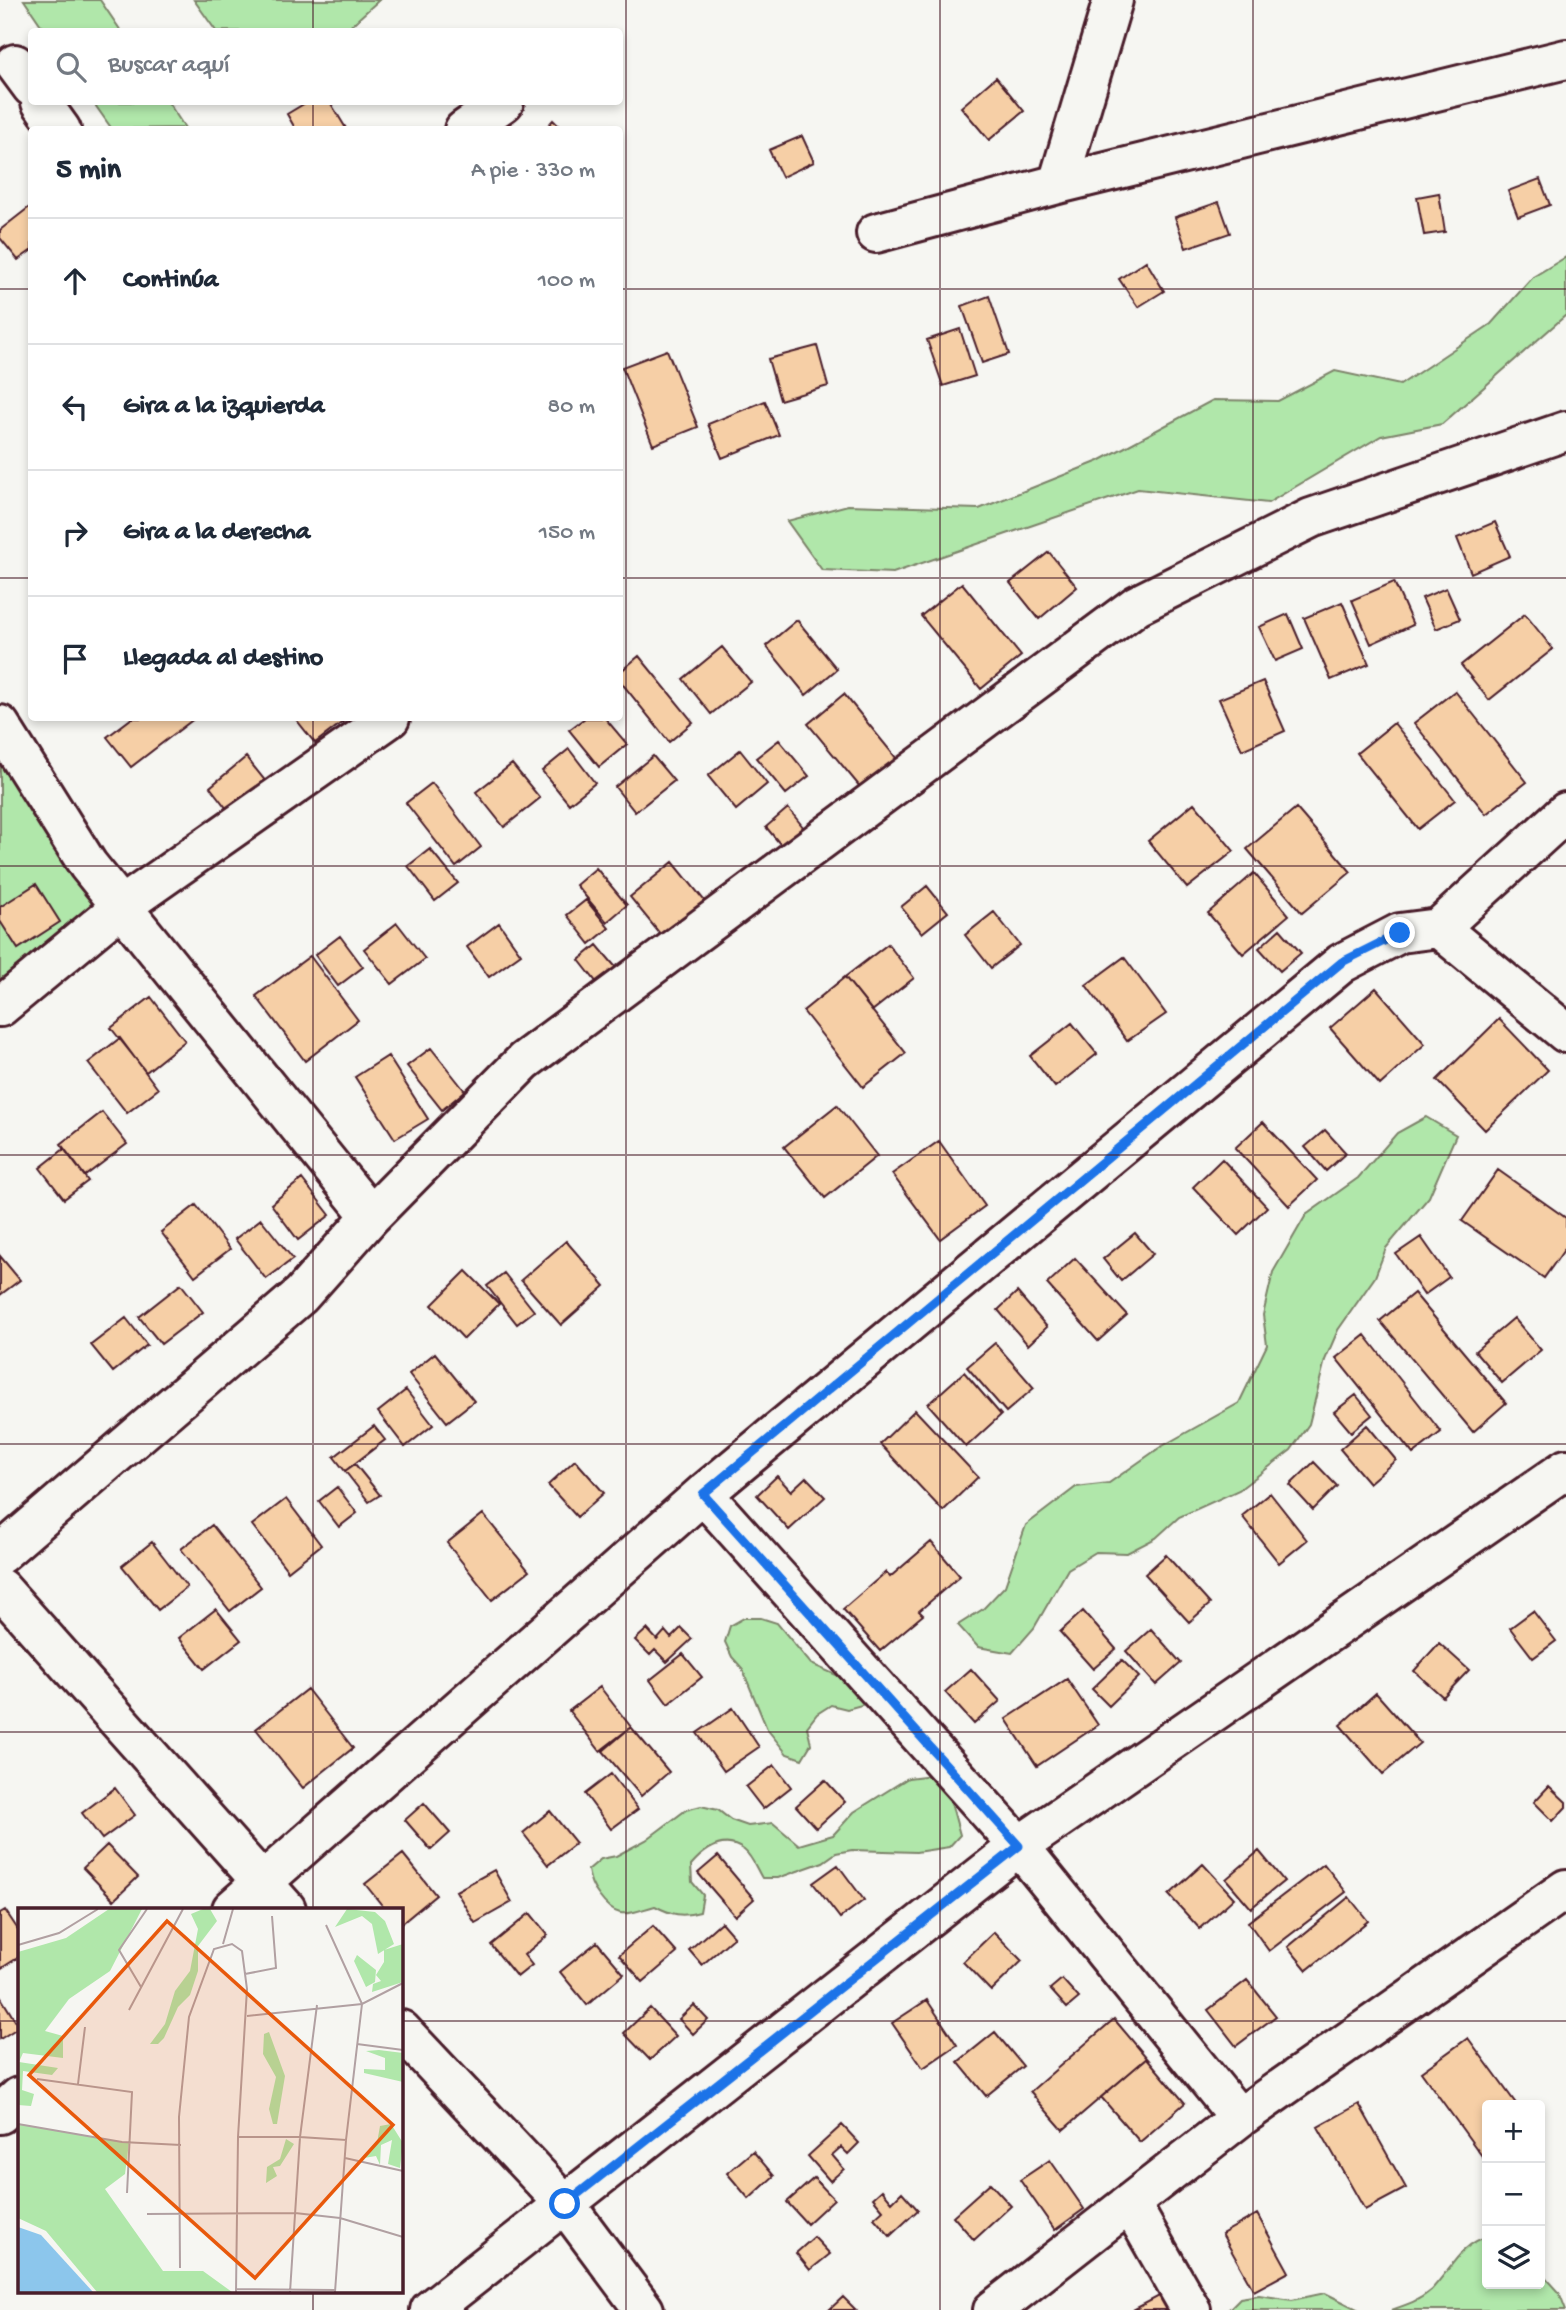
<!DOCTYPE html>
<html lang="es">
<meta charset="utf-8">
<style>
body{margin:0;font-family:"Gochi Hand",sans-serif;background:#f6f6f7;color:#1f2937}
.controls{position:absolute;right:21px;bottom:21px;display:grid;overflow:hidden;border-radius:7px;box-shadow:0 4px 10px #0003}
.controls button{width:63px;height:63px;display:grid;place-items:center;padding:0;border:0;border-bottom:2px solid #e0e1e3;background:#fff;color:#1f2937;font:35px sans-serif}
.stop{position:absolute;width:21px;height:21px;margin:-16px;border:5px solid #1a73e8;border-radius:50%;background:#fff}
.stop.end{background:#1a73e8;border-color:#fff;box-shadow:0 2px 7px #0008}
.list{margin:0;padding:0;list-style:none}
h2{display:flex;justify-content:space-between;align-items:center;height:91px;margin:0;padding:0 28px;font-size:30px}
h2 small{font-size:23px;font-weight:400;color:#747a83}
.list li{display:grid;grid-template-columns:46px 1fr auto;gap:21px;align-items:center;box-sizing:border-box;height:126px;padding:0 28px;border-top:2px solid #e0e1e3}
.list b{display:block;font-size:26px;white-space:nowrap}
.list em{font-size:23px;font-style:normal;color:#747a83}
.icon{flex:none;width:38px;height:38px;fill:none;stroke:currentColor;stroke-width:2;stroke-linecap:round;stroke-linejoin:round}
.map{position:relative;flex:none;width:1566px;height:2310px;overflow:hidden}
.search{position:absolute;background:#fff;box-shadow:0 4px 10px #0003;left:28px;top:28px;width:595px;height:77px;display:flex;align-items:center;gap:18px;box-sizing:border-box;padding:0 24px;border-radius:7px;color:#747a83;font-size:26px}
.panel{position:absolute;background:#fff;box-shadow:0 4px 10px #0003;left:28px;top:126px;width:595px;height:595px;border-radius:7px}
.map>svg:first-child{display:block}
</style>
<div class="map">
<svg width="1566" height="2310" viewBox="0 0 1566 2310">
<rect width="100%" height="100%" fill="#f6f6f2"/>
<filter id="ink" filterUnits="userSpaceOnUse"><feTurbulence type="fractalNoise" baseFrequency=".0143" numOctaves="2"/><feDisplacementMap in="SourceGraphic" scale="14" xChannelSelector="R" yChannelSelector="G"/><feConvolveMatrix kernelMatrix="1 2 1 2 8 2 1 2 1" color-interpolation-filters="sRGB"/></filter>
<g filter="url(#ink)">
<path fill="#b0e7aa" stroke="#7d836a" stroke-width="2" d="M24 0H100L121 31H45Z
M194 0H379L344 32 216 31Z
M93 102H168L185 128 112 129Z
M1566 257V315L1442 424 1381 436 1268 503 1138 489 893 573 822 570 787 521 848 505 979 509 1099 461 1213 400 1278 401 1335 371 1400 385 1491 324 1533 277Z
M0 716 122 906 0 992Z
M1426 1117 1456 1135 1429 1197 1386 1248 1375 1277 1338 1330 1325 1360 1309 1424 1291 1450 1239 1490 1179 1517 1156 1538 1127 1553 1096 1552 1068 1569 1034 1628 1012 1653 978 1647 958 1625 983 1609 1005 1586 1026 1525 1076 1487 1109 1483 1159 1448 1239 1403 1267 1345 1263 1315 1273 1272 1306 1215 1358 1178 1397 1133Z
M744 1618H761L777 1623 811 1664 841 1677 856 1689 869 1703 847 1709 831 1705 817 1714 807 1727 811 1744 802 1759 787 1754 767 1729 742 1668 732 1657 725 1642 730 1626Z
M940 1774 952 1806 960 1835 949 1847 916 1852 852 1850 836 1853 823 1862 778 1878H762C757 1870 752 1856 744 1850 724 1835 705 1849 691 1865L692 1882 703 1895 700 1912C682 1917 672 1915 655 1906 628 1913 618 1922 599 1896 592 1887 590 1881 588 1870L601 1859 616 1856 646 1840 686 1810 701 1806 718 1810 731 1820 748 1826 773 1823 799 1845 833 1835 854 1812 908 1778Z
M1487 2237V2284H1540V2271L1559 2292 1566 2310H1391C1406 2305 1419 2301 1431 2290 1449 2272 1462 2242 1487 2237Z
M1325 2293 1359 2310H1228L1240 2298 1259 2295 1292 2300Z"/>
<path fill="#f6cfa6" stroke="#4a1f2b" stroke-width="2" d="M996 77 1024 111 989 140 961 107Z
M307 102H330L347 130H296L287 114Z
M553 120 563 130H544Z
M802 136 814 162 782 177 769 150Z
M1540 179 1550 205 1518 217 1508 191Z
M1439 193 1445 232 1424 235 1417 197Z
M1219 202 1230 233 1186 248 1175 217Z
M32 205V250L18 260 0 238V230Z
M1146 261 1164 291 1138 307 1119 279Z
M989 296 1009 354 982 363 962 306Z
M960 329 975 376 943 386 927 340Z
M817 346 828 386 780 400 768 359Z
M667 350 698 427 653 445 622 367Z
M765 401 779 435 722 458 708 424Z
M1495 522 1510 556 1471 573 1457 538Z
M1049 552 1077 587 1039 619 1010 583Z
M1394 582 1413 625 1371 644 1352 600Z
M962 583 1021 656 981 689 921 616Z
M1446 588 1460 619 1436 629 1422 598Z
M1342 602 1369 664 1331 680 1304 618Z
M1288 614 1303 649 1275 661 1259 627Z
M1525 614 1553 649 1489 700 1461 665Z
M797 620 837 669 806 695 766 646Z
M722 647 751 682 711 714 683 679Z
M639 656 693 722 669 742 620 681V672Z
M1263 681 1285 731 1242 750 1219 699Z
M1455 691 1527 782 1486 814 1414 723Z
M844 694 897 759 861 788 808 724Z
M132 718H195L131 767 107 737Z
M295 718H348L315 743Z
M585 718H605L627 744 599 767 569 730Z
M1394 723 1455 800 1418 829 1357 753Z
M779 740 809 776 786 794 756 758Z
M569 749 595 783 569 804 542 771Z
M740 750 767 784 736 810 708 776Z
M653 756 674 781 635 812 615 787Z
M246 757 271 788 234 818 210 787Z
M512 764 540 798 504 827 476 792Z
M432 783 481 847 456 867 406 803Z
M1194 803 1234 851 1187 888 1148 841Z
M788 808 807 832 785 850 766 827Z
M1296 808 1351 872 1302 913 1247 849Z
M430 849 458 883 435 901 408 866Z
M673 862 708 905 665 940 630 897Z
M596 868 627 905 607 922 576 885Z
M1254 873 1289 915 1243 954 1208 913Z
M36 884 60 922 18 949 0 921V907Z
M927 886 948 912 922 933 901 907Z
M586 900 609 928 590 944 567 915Z
M994 912 1020 945 991 968 965 935Z
M397 923 425 959 392 984 364 949Z
M499 923 521 954 489 977 467 947Z
M1280 929 1301 953 1280 971 1259 948Z
M340 936 363 967 338 986 315 955Z
M888 944 914 978 872 1011 845 977Z
M597 945 624 977 605 993 579 960Z
M310 956 358 1020 305 1061 256 996Z
M1124 957 1166 1014 1127 1041 1086 985Z
M845 977 906 1053 863 1087 803 1011Z
M1376 988 1425 1044 1380 1085 1330 1028Z
M151 997 185 1041 146 1072 111 1028Z
M1499 1019 1548 1070 1485 1130 1437 1080Z
M1072 1023 1097 1054 1055 1087 1030 1056Z
M120 1038 158 1089 127 1113 88 1063Z
M431 1048 465 1091 442 1110 407 1066Z
M388 1056 428 1119 395 1139 355 1077Z
M837 1105 877 1156 825 1198 784 1147Z
M102 1112 127 1144 85 1176 61 1144Z
M1263 1122 1317 1180 1289 1206 1235 1148Z
M1325 1130 1346 1153 1326 1171 1305 1147Z
M939 1141 985 1206 940 1239 892 1174Z
M64 1149 88 1181 64 1199 40 1168Z
M1222 1159 1267 1207 1238 1235 1193 1187Z
M1498 1170 1566 1218V1247L1544 1278 1462 1221Z
M302 1179 330 1215 298 1240 271 1204Z
M196 1205 230 1249 195 1276 161 1232Z
M261 1219 293 1259 266 1279 235 1239Z
M1135 1233 1153 1254 1121 1281 1103 1259Z
M1421 1237 1449 1277 1424 1295 1396 1254Z
M566 1241 605 1286 561 1325 521 1280Z
M0 1256 20 1280 0 1295Z
M1075 1258 1127 1315 1098 1341 1047 1284Z
M466 1271 499 1304 464 1339 432 1305Z
M504 1273 534 1311 517 1324 487 1286Z
M181 1284 203 1312 161 1344 139 1317Z
M1017 1292 1047 1327 1028 1345 998 1310Z
M1414 1293 1506 1403 1473 1432 1380 1321Z
M126 1318 147 1345 113 1372 91 1345Z
M1514 1318 1541 1350 1502 1383 1475 1351Z
M1365 1335 1441 1432 1413 1454 1336 1358Z
M995 1343 1034 1388 1006 1412 967 1367Z
M435 1353 474 1401 447 1422 409 1374Z
M964 1372 1001 1415 966 1447 928 1404Z
M406 1390 433 1425 405 1447 378 1412Z
M1356 1395 1372 1415 1351 1432 1334 1412Z
M915 1410 978 1477 943 1511 880 1444Z
M1367 1425 1396 1460 1369 1483 1340 1449Z
M374 1426 385 1440 345 1471 334 1457Z
M575 1460 604 1493 577 1517 548 1485Z
M1314 1462 1337 1486 1313 1510 1290 1485Z
M355 1464 380 1495 369 1502 345 1471Z
M777 1476 791 1491 806 1477 825 1497 789 1530 757 1495Z
M337 1487 357 1513 339 1527 319 1501Z
M1270 1493 1307 1540 1279 1563 1242 1516Z
M286 1499 321 1545 288 1571 252 1525Z
M483 1514 529 1571 492 1600 447 1543Z
M212 1525 261 1587 230 1611 181 1549Z
M152 1542 187 1587 158 1610 122 1566Z
M931 1542 960 1576 919 1611 923 1615 880 1651 843 1609 886 1572 890 1577Z
M1166 1555 1210 1604 1189 1622 1145 1574Z
M216 1609 241 1640 204 1669 179 1638Z
M1083 1611 1116 1649 1093 1669 1060 1632Z
M1533 1611 1556 1641 1533 1658 1510 1628Z
M681 1628 692 1639 667 1662 655 1650 650 1655 635 1640 647 1629 657 1640 665 1631 671 1638Z
M1151 1629 1181 1663 1156 1685 1126 1651Z
M1439 1643 1469 1670 1443 1697 1414 1671Z
M683 1654 702 1677 668 1704 650 1680Z
M1122 1660 1139 1677 1109 1706 1092 1689Z
M971 1669 1000 1701 974 1724 945 1692Z
M1067 1679 1098 1725 1037 1766 1006 1719Z
M600 1687 631 1727 600 1751 569 1711Z
M307 1689 353 1748 303 1788 256 1729Z
M1376 1693 1420 1743 1383 1774 1340 1725Z
M733 1708 759 1747 724 1771 697 1733Z
M631 1727 669 1772 641 1796 603 1751Z
M774 1765 791 1787 763 1809 746 1787Z
M611 1774 638 1809 611 1829 585 1794Z
M825 1780 845 1802 816 1828 796 1806Z
M1549 1786 1566 1802V1807L1553 1821 1534 1802Z
M115 1788 135 1815 102 1839 82 1813Z
M424 1803 450 1833 431 1850 405 1820Z
M550 1811 576 1843 548 1865 523 1833Z
M107 1845 138 1877 114 1900 83 1868Z
M1259 1851 1284 1881 1251 1908 1226 1879Z
M403 1854 436 1895 401 1924V1909H385L365 1884Z
M718 1856 754 1899 735 1916 698 1873Z
M1203 1864 1234 1898 1200 1929 1169 1895Z
M1324 1864 1346 1892 1269 1951 1248 1922Z
M838 1865 864 1900 840 1918 813 1883Z
M494 1870 512 1902 475 1923 456 1891Z
M1349 1897 1368 1921 1307 1970 1288 1947Z
M5 1910 19 1931V1957L0 1969V1913Z
M530 1913 548 1935 524 1955 532 1965 517 1977 491 1945Z
M721 1922 734 1937 702 1965 689 1950Z
M653 1926 677 1953 643 1982 619 1955Z
M994 1932 1022 1961 991 1991 963 1962Z
M597 1942 624 1974 587 2005 560 1972Z
M1062 1979 1079 1998 1067 2008 1050 1989Z
M1247 1980 1276 2016 1236 2046 1208 2010Z
M0 1996 19 2027 0 2039Z
M927 2000 957 2045 923 2068 892 2023Z
M694 2005 708 2020 693 2034 679 2019Z
M650 2008 676 2036 650 2060 624 2033Z
M1114 2019 1147 2058 1063 2130 1030 2092Z
M995 2032 1023 2066 986 2096 958 2062Z
M1468 2038 1517 2105H1487V2163L1421 2072Z
M1147 2058 1185 2103 1140 2142 1101 2097Z
M1359 2104 1406 2188 1365 2210 1318 2127Z
M842 2125 859 2143 848 2154 841 2147 832 2155 844 2169 830 2181 808 2156Z
M753 2151 774 2176 749 2199 727 2173Z
M1050 2160 1084 2209 1055 2230 1020 2180Z
M814 2178 834 2199 807 2224 787 2202Z
M990 2183 1011 2206 974 2240 953 2216Z
M882 2190 892 2202 902 2192 918 2210 890 2236 874 2218 883 2210 873 2198Z
M1257 2214 1289 2272 1254 2291 1222 2234Z
M814 2237 830 2254 810 2270 796 2253Z
M1161 2295 1169 2310H1133Z
M843 2297 856 2310H829Z"/>
<g fill="none" stroke-linecap="round" stroke-linejoin="round">
<defs>
<path id="minor" d="M15 64 32 87
M41 102 61 130
M464 130 504 102
M1058 184 1113 0
M876 233 1058 184 1566 59
M0 725 88 865 371 1216
M1439 928 1566 1033
M0 1007 122 906 390 718
M1566 1469 1019 1846 1239 2118 1566 1889
M0 1554 301 1295 371 1216 524 1061 1137 605 1311 518 1566 431
M0 1588 286 1909
M232 1909 703 1494 1342 963 1400 933 1439 928 1566 812
M401 2030 565 2204 644 2310
M0 2114 19 2097
M1130 2203 1191 2310
M430 2310 1019 1846 703 1494
M993 2310 1239 2118"/>
</defs>
<use href="#minor" stroke="#4a1f2b" stroke-width="44"/>
<use href="#minor" stroke="#f6f6f2" stroke-width="38"/>
</g>
</g>
<g fill="none" stroke-linecap="round" stroke-linejoin="round" filter="url(#ink)">
<path stroke="#1a73e8" stroke-width="9" d="M565 2204 1019 1846 703 1494 1342 962 1400 933"/>
</g>
<path fill="none" stroke="#4a1f2b" stroke-width="2" stroke-opacity="0.55" d="M313 0V32M626 0V2310M940 0V2310M1253 0V2310M313 102V130M0 289H32M620 289H1566M0 578H32M620 578H1566M313 718V1909M0 866H1566M0 1155H1566M0 1444H1566M0 1732H1566M0 2021H19M401 2021H1566M313 2291V2310"/>
<g transform="translate(18 1908)">
<rect width="385" height="385" fill="#f6f6f2"/>
<path d="M91 1H124L92 63 51 91 27 123 45 128V150L5 145 1 154 40 160 34 167 5 163 4 182 16 186 13 198 0 197V44L48 30ZM185 1H192L199 13 180 38V63L172 87 160 99 146 130 140 136H132L147 116 157 83 172 63 180 21 173 6ZM329 1 357 4 367 13 376 36 360 46 354 16 344 8 317 19ZM385 36V74L354 84 355 76 363 73 358 67 366 54V42ZM339 47 358 62 357 74 348 79 336 53ZM251 124 267 168 259 216H255L251 201 258 169 245 146 246 126ZM361 142 385 145V174L346 165V161L367 162V150L348 143ZM0 216 111 235 107 266 87 281 145 363H185L214 384H79L28 323 0 310ZM373 216 385 235 382 260 370 256 374 232 363 237 362 257 358 248 346 250 359 235 362 218ZM268 231 276 236 262 258 255 259 259 268 248 275 249 259 262 251Z" fill="#b0e7aa"/>
<path d="M0 319 23 327 75 384H0Z" fill="#8cc6ec"/>
<path fill="none" stroke="#b1a0a2" stroke-width="2" d="M205 36 215 1M0 37 41 25 80 1M227 66 258 60 254 8M123 79 101 42 129 1M299 97 282 229 328 232 344 96 308 17M111 102 165 1M229 108 344 96 385 75M339 136 385 142M19 171 114 184 109 285M60 176 67 119M0 216 104 234 163 237M220 229H282L272 384M327 250 385 263M129 306 277 305 322 310 385 329M162 360 161 209 171 109 196 41 214 36 224 43 229 81 220 229 218 384M218 381 317 382M317 384 328 232"/>
<path fill="#e8590c" fill-opacity="0.15" stroke="#e8590c" stroke-width="3.5" d="M149 13 375 217 237 370 11 167Z"/>
<rect width="385" height="385" fill="none" stroke="#4a1f2b" stroke-width="3.5"/>
</g>
</svg>
<div class="controls">
<button>+</button>
<button>−</button>
<button><svg class="icon" aria-label="layers" viewBox="0 0 24 24"><path d="M12 4l9 5-9 5-9-5zM3 14l9 5 9-5"/></svg></button>
</div>
<div class="stop" style="left:565px;top:2204px"></div>
<div class="stop end" style="left:1400px;top:933px"></div>
<div class="search"><svg class="icon" aria-label="search" viewBox="0 0 24 24"><circle cx="10" cy="10" r="6"/><path d="M15 15l6 6"/></svg>Buscar aquí</div>
<section class="panel">
<h2>5 min<small>A pie · 330 m</small></h2>
<ul class="list">
<li><svg class="icon" aria-label="ahead" viewBox="0 0 24 24"><path d="M12 20V5M6 11l6-6 6 6"/></svg><div><b>Continúa</b></div><em>100 m</em></li>
<li><svg class="icon" aria-label="left" viewBox="0 0 24 24"><path d="M17 20v-9H6M10 6l-5 5 5 5"/></svg><div><b>Gira a la izquierda</b></div><em>80 m</em></li>
<li><svg class="icon" aria-label="right" viewBox="0 0 24 24"><path d="M7 20v-9h11M14 6l5 5-5 5"/></svg><div><b>Gira a la derecha</b></div><em>150 m</em></li>
<li><svg class="icon" aria-label="arrive" viewBox="0 0 24 24"><path d="M6 21V4h12l-3 4 3 4H6"/></svg><div><b>Llegada al destino</b></div></li>
</ul>
</section>
</div>
